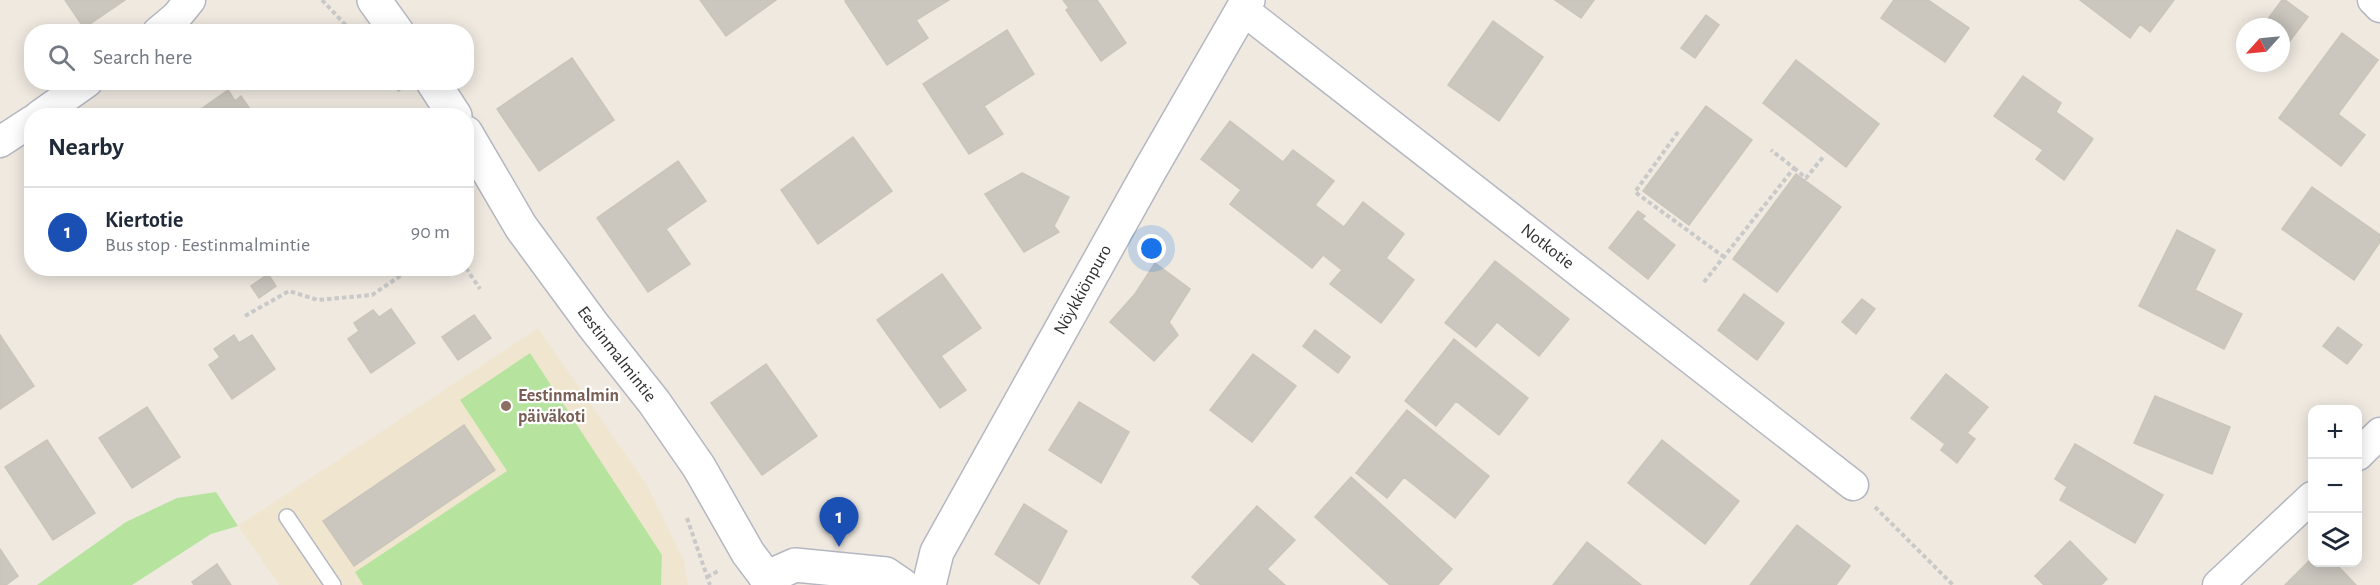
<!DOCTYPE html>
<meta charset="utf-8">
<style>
body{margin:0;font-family:"Alegreya Sans",sans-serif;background:#f6f6f7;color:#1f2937}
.controls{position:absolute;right:18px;bottom:18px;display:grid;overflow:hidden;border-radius:12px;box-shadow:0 3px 15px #0003}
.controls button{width:54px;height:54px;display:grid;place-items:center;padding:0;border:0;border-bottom:2px solid #e0e1e3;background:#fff;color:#1f2937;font:30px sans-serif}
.compass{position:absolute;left:2236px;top:18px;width:54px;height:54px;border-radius:50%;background:#fff;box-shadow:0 3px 15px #0003;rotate:243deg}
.you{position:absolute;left:1152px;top:249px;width:21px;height:21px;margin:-15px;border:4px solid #fff;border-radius:50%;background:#1a73e8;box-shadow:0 0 0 9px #1a73e833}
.badge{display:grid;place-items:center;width:39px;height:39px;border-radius:50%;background:#4264fa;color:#fff;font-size:20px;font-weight:700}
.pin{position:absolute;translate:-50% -50px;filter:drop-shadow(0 2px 3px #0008)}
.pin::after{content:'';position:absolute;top:32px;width:21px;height:18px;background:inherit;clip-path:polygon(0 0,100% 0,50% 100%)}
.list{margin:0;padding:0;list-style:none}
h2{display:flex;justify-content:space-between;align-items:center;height:78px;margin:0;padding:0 24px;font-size:26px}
h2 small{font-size:20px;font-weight:400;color:#747a83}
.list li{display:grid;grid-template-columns:39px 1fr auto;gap:18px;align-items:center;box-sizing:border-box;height:90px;padding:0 24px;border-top:2px solid #e0e1e3}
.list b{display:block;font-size:22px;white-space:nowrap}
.list p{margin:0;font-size:20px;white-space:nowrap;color:#747a83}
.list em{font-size:20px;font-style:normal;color:#747a83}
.icon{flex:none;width:33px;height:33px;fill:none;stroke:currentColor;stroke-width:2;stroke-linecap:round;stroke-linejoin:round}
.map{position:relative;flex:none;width:2380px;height:585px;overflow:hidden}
.search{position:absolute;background:#fff;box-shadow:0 3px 15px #0003;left:24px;top:24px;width:450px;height:66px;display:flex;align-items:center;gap:15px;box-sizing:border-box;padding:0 21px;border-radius:24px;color:#747a83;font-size:22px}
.panel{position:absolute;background:#fff;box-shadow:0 3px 15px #0003;left:24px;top:108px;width:450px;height:168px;border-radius:24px}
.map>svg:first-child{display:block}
</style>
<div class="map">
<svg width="2380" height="585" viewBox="0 0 2380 585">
<rect width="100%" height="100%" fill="#efe9e0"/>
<path fill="#f0e6d0" d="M538 328 647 485 684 561 688 585H279L238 526Z"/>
<path fill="#b6e49e" d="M530 353 662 555 661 585H363L355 572 507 471 460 400Z
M216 492 238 526 211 534 132 585H37L126 522 177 498Z"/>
<path fill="#cbc7bf" stroke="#cac5ba" stroke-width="1.5" d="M65 0H125L84 28Z
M700 0H776L726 36Z
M846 0H949L916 20 928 38 887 65 845 1Z
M1063 0H1097L1126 43 1101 61 1066 10 1069 8Z
M1555 0H1594L1581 18Z
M1894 0H1928L1969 28 1945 62 1881 18Z
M2080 0H2174L2150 32 2140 24 2130 38Z
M2282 0H2285L2308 17 2283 50 2281 49V27H2262Z
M1706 15 1719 25 1695 58 1681 48Z
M1493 21 1543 57 1499 121 1448 85Z
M254 25 258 30 265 25 270 32H245Z
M1007 30 1034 74 984 106 1003 134 969 154 923 84Z
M2342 33 2378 60 2338 114 2365 135 2341 166 2279 118Z
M572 58 614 120 539 171 497 109Z
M1796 60 1879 124 1846 167 1763 103Z
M2023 76 2061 103 2056 112 2093 139 2064 180 2036 159 2043 150 1994 116Z
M228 90 235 101 241 96 250 109 244 114 245 116H191Z
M1706 106 1752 140 1689 225 1643 191Z
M1230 121 1283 162 1293 150 1334 181 1315 205 1344 227 1363 202 1404 234 1386 258 1414 280 1381 323 1330 284 1342 270 1323 255 1312 268 1230 204 1241 190 1201 159Z
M853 137 892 191 818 244 781 190Z
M678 161 706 201 666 229 690 264 648 292 597 218Z
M1022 173 1069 197 1054 226 1059 232 1024 252 985 194Z
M1796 174 1841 207 1777 292 1733 259Z
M2312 187 2380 235V242L2354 280 2282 229Z
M1638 211 1645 216 1642 219 1675 245 1648 279 1609 248Z
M2177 230 2215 250 2195 290 2242 314 2224 349 2139 306Z
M1495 261 1569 319 1539 356 1497 322 1476 347 1445 323Z
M1155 263 1190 289 1169 322 1178 335 1154 361 1110 322 1135 294Z
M268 274 276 286 259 298 251 286Z
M942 274 981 328 941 356 966 390 940 408 877 320Z
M1744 294 1784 323 1757 360 1718 330Z
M1862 299 1875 309 1856 334 1842 322Z
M391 309 415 343 371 373 348 339 359 331 354 323 373 310 379 317Z
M474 315 491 338 458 360 442 337Z
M2338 327 2362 345 2347 364 2323 346Z
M1315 330 1350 357 1338 373 1303 346Z
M0 335 34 386 0 409Z
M234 335 239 343 252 335 275 369 232 399 209 365 220 357 214 349Z
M1454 339 1528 398 1499 435 1456 401 1436 426 1405 401Z
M1253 354 1296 386 1252 442 1210 410Z
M766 364 817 436 762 475 711 403Z
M1946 374 1988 407 1967 433 1975 439 1957 463 1941 450 1945 444 1911 418Z
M2155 396 2230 427 2212 474 2134 443Z
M1079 402 1129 432 1101 483 1049 450Z
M147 407 180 457 132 488 99 438Z
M1407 410 1489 476 1455 518 1404 477 1387 498 1356 473Z
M464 425 495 470 354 566 323 521Z
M47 440 95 513 53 540 5 467Z
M1662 440 1739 501 1705 544 1628 483Z
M2075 444 2163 495 2135 543 2060 500 2067 487 2055 479Z
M1351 477 1452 569 1438 585H1390L1315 517Z
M1024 504 1067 531 1039 584 995 554Z
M1257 506 1295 540 1267 569 1285 585H1201L1192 577Z
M1797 525 1850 566 1836 585H1750Z
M2070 541 2107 579 2101 585H2044L2035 576Z
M1587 542 1641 585H1553Z
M0 549 18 576 6 585H0Z
M2312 558V562H2334L2356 585H2285Z
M217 564 231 585H194L192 582Z"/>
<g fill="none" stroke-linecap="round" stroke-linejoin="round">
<defs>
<path id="service" d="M287 517 333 585"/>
<g id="minor">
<path d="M2373 0 2380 7"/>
<path id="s1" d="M1242 9 1853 485"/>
<path d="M158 32 177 16 190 0"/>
<path d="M39 116 87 82"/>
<path d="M0 142 32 121"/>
<path d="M2358 455 2380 433"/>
<path d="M2218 585 2312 497"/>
</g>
<g id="tertiary">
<path d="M374 0 397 32"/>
<path d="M433 82 455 116"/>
<path id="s2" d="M466 133 521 227 593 325 654 402 699 467 748 553 772 585"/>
<path d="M766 578 795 565 886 574 902 585"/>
<path id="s3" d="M929 585 937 552 1150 170 1248 0"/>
</g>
</defs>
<use href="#service" stroke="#b4b7c1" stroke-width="18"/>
<use href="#minor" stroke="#b4b7c1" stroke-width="33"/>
<use href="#tertiary" stroke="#b4b7c1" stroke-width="36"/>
<path stroke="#c9c9c9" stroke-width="4" stroke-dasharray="4.5 3" stroke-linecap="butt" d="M322 0 352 32
M393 82 400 91
M1678 132 1635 192 1724 257
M1794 168 1806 178 1824 156
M466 268 480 289
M1704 282 1794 168 1771 150
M245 316 289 291 318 300 372 295 412 268
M1875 507 1953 585
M687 518 710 585
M707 577 720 570"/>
<use href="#service" stroke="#fff" stroke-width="15"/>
<use href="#minor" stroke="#fff" stroke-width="30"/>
<use href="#tertiary" stroke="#fff" stroke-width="33"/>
</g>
<circle fill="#8d6e63" stroke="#fff" stroke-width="2" cx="506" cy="406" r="6"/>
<g text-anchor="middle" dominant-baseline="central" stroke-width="4.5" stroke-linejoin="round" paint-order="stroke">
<g font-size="18" fill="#2e2e2e" stroke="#fff">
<text stroke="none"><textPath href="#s1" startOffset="387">Notkotie</textPath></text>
<text stroke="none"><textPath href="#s3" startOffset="334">Nöykkiönpuro</textPath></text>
<text stroke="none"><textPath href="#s2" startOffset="268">Eestinmalmintie</textPath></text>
</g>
<g font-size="18" font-weight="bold" fill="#785e54" stroke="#fff" text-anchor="start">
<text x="518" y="396">Eestinmalmin<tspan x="518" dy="21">päiväkoti</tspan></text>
</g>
</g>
</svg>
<div class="controls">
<button>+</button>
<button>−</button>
<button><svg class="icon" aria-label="layers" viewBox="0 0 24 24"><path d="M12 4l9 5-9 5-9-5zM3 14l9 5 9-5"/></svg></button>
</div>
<svg class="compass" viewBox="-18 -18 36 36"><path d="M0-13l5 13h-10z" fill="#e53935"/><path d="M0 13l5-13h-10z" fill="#747a83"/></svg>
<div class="you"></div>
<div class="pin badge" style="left:839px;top:547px;background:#1a4fb4">1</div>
<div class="search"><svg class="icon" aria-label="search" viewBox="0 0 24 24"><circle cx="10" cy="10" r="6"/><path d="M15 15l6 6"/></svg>Search here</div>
<section class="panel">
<h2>Nearby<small></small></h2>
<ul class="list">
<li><span class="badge" style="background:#1a4fb4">1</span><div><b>Kiertotie</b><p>Bus stop · Eestinmalmintie</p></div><em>90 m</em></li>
</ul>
</section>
</div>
